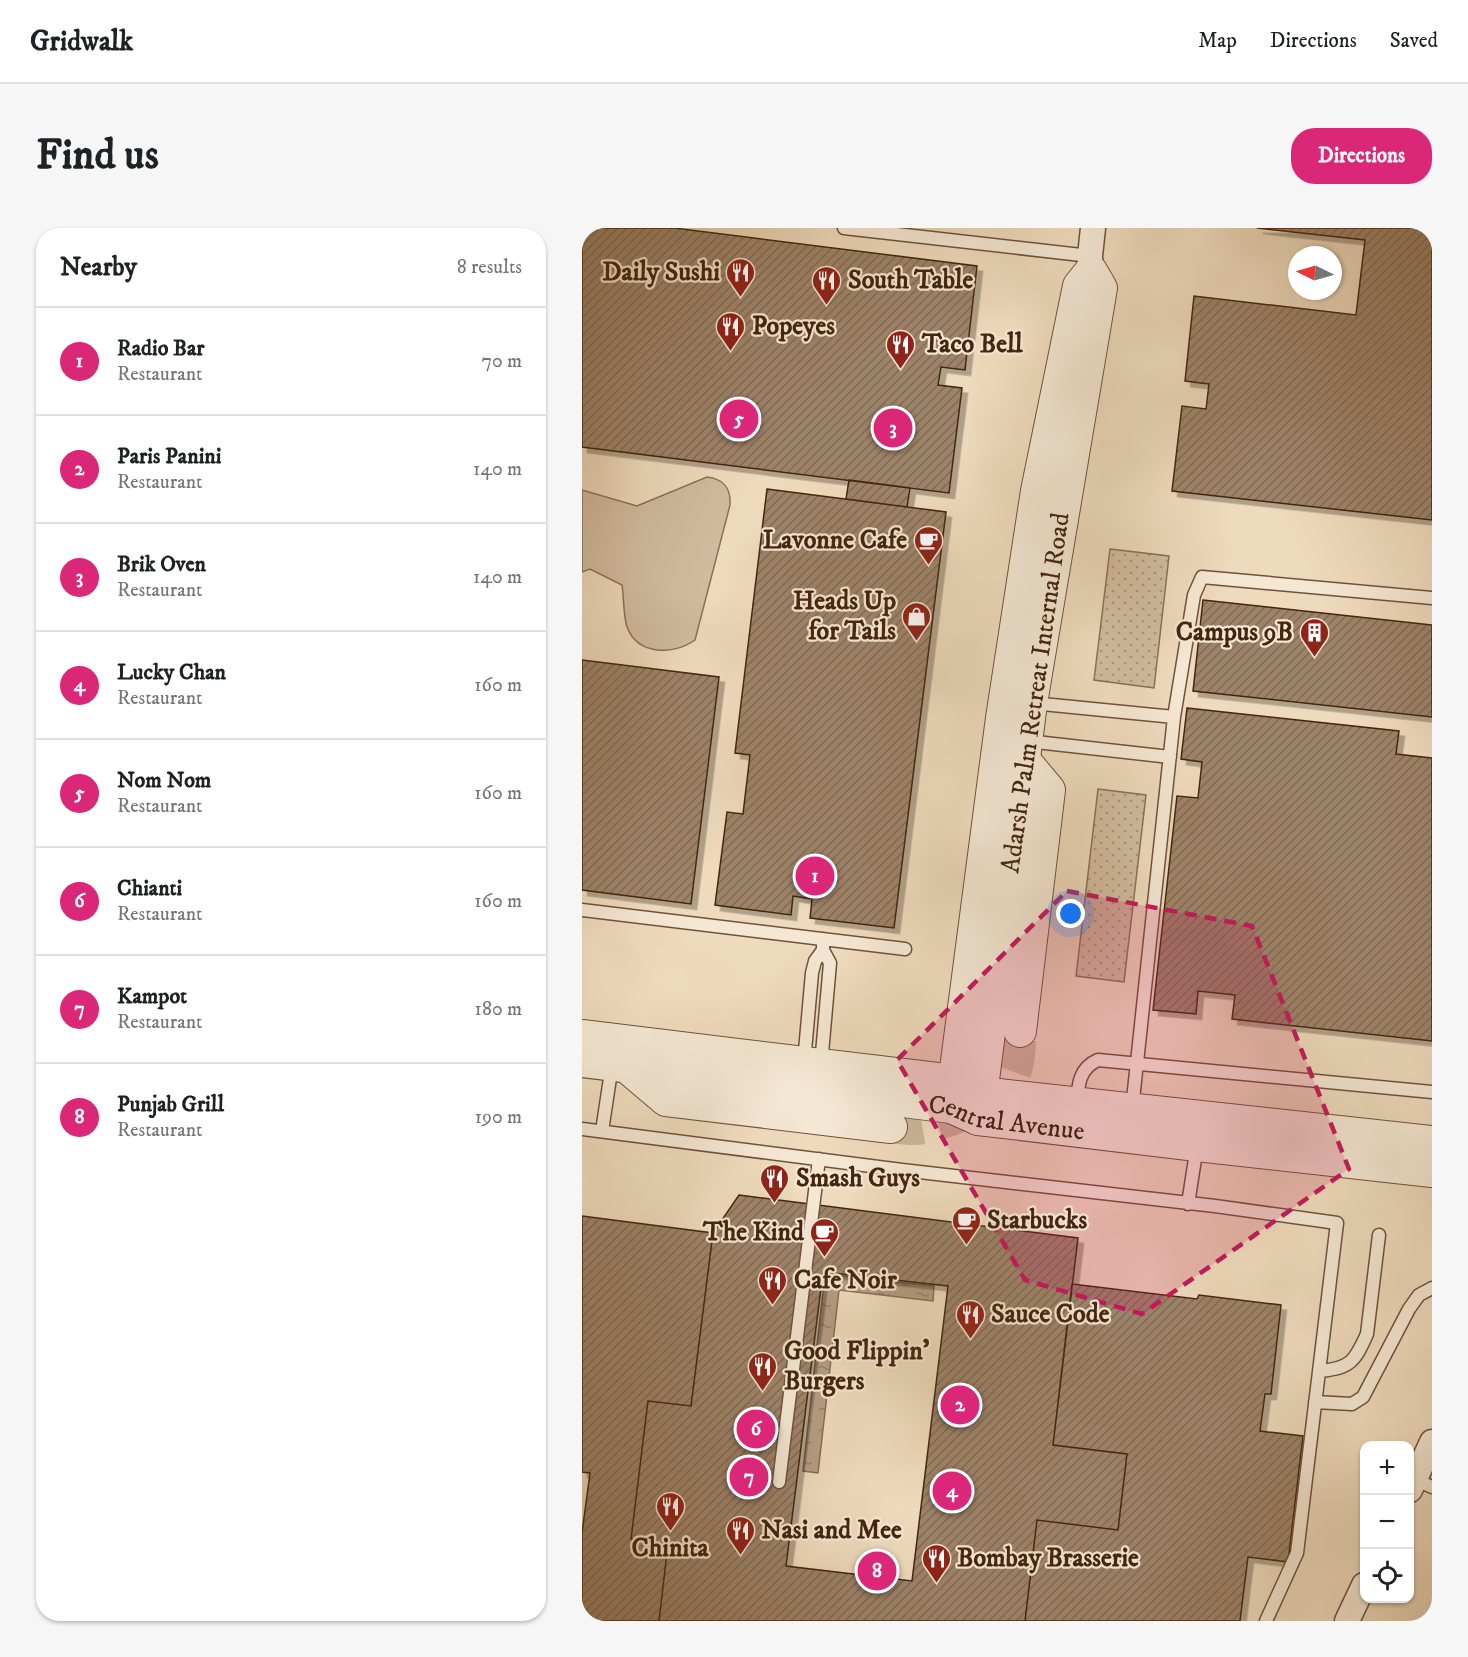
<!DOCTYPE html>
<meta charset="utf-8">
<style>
body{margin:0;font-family:"IM FELL DW Pica",serif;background:#f6f6f6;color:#202124}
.controls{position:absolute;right:18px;bottom:18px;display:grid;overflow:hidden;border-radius:12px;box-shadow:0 2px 4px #0004}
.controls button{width:54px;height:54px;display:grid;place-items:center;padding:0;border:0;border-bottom:2px solid #e0e0e0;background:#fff;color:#202124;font:30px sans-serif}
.compass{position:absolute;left:706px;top:18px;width:54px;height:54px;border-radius:50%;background:#fff;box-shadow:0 2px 4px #0004;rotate:275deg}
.you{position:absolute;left:489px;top:686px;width:21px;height:21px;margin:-15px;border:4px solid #fff;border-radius:50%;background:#1a73e8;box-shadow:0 0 0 9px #1a73e833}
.badge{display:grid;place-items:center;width:39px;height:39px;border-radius:50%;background:#db2777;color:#fff;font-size:20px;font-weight:700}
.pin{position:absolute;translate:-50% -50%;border:3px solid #fff;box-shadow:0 2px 6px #0006}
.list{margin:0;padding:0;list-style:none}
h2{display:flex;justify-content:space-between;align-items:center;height:78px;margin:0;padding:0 24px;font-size:26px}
h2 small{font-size:20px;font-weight:400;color:#757577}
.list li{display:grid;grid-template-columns:39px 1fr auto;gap:18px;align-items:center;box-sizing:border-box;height:108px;padding:0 24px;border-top:2px solid #e0e0e0}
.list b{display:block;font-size:22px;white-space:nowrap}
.list p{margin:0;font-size:20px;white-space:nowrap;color:#757577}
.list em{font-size:20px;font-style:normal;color:#757577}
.icon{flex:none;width:33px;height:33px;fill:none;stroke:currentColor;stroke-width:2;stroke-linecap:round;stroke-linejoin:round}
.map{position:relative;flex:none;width:850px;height:1393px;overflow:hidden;border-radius:24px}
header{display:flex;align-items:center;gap:36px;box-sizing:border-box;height:84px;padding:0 30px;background:#fff;border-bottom:2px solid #e0e0e0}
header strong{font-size:28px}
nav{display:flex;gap:33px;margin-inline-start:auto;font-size:21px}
.intro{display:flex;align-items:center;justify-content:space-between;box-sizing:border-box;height:144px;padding:0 36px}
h1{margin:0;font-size:42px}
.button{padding:15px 27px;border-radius:24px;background:#db2777;color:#fff;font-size:21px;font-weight:700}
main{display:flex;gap:36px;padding:0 36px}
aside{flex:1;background:#fff;border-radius:24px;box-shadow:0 2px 4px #0004}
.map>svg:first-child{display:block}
</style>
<header>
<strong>Gridwalk</strong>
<nav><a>Map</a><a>Directions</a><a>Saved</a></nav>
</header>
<div class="intro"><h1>Find us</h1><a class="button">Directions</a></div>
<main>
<aside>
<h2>Nearby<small>8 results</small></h2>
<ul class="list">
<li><span class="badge">1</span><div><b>Radio Bar</b><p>Restaurant</p></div><em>70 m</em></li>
<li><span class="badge">2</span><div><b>Paris Panini</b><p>Restaurant</p></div><em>140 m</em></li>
<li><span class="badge">3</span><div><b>Brik Oven</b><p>Restaurant</p></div><em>140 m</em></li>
<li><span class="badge">4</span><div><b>Lucky Chan</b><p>Restaurant</p></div><em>160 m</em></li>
<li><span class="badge">5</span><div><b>Nom Nom</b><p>Restaurant</p></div><em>160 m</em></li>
<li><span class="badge">6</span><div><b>Chianti</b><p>Restaurant</p></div><em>160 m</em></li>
<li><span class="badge">7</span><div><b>Kampot</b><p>Restaurant</p></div><em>180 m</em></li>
<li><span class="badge">8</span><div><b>Punjab Grill</b><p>Restaurant</p></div><em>190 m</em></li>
</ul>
</aside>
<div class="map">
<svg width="850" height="1393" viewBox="0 0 850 1393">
<defs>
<pattern id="grass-dots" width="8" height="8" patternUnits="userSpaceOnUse" patternTransform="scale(1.5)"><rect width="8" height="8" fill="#d1bb9f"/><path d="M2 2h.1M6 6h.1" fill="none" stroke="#ab9880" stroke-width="1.8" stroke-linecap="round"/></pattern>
<pattern id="water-ripples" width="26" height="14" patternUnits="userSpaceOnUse" patternTransform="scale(1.5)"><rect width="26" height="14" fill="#b59c82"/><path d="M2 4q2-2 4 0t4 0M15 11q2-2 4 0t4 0" fill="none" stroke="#957f69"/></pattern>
<pattern id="building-hatch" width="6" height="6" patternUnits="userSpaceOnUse" patternTransform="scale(1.5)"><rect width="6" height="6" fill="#9d8369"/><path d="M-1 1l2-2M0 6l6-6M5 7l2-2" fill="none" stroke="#826b55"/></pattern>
<filter id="shadow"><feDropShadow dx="5.5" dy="5.5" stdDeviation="0" flood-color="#0004"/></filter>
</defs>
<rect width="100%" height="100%" fill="#eedabc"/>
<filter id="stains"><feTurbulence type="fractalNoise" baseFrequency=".00333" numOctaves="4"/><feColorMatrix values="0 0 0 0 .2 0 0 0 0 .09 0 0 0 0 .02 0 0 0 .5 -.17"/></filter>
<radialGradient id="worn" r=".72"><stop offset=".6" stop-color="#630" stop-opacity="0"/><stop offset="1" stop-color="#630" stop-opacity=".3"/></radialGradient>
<path fill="url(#grass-dots)" stroke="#8b7058" stroke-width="1.5" d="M528 321 587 328 572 460 512 452Z
M516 561 564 567 542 754 494 748Z"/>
<path fill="#d1bb9f" stroke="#8b7058" stroke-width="1.5" d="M125 249C142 251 149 260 148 277L113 412C92 427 56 428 45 399 41 386 42 369 40 357L8 341 0 344V262L55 278Z"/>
<path fill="url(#water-ripples)" stroke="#886c54" stroke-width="1.5" d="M243 1046 352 1058 351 1073 257 1062 236 1245 221 1243Z"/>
<path fill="url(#building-hatch)" stroke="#452510" stroke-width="1.5" fill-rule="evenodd" filter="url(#shadow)" d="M0 0H92L395 38 383 142 359 139 356 157 380 160 367 265 0 219Z
M675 0H850V292L590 263 600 178 624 181 627 156 603 153 612 68 774 87 783 12Z
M267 252 328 260 325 279 264 271Z
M185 261 364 284 312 700 228 690 230 671 211 668 209 687 133 677 145 584 161 586 168 527 153 525Z
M621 372 850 397V489L611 463Z
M0 432 137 449 109 676 0 662Z
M605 480 817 503 814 526 850 530V813L650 791 653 767 616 763 614 786 571 782 595 568 616 570 620 534 599 531Z
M157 967 496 1010 471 1217 545 1226 536 1302 455 1292 443 1393H77L86 1316 49 1311 66 1173 109 1178 131 1005ZM241 1044 366 1058 330 1353 204 1338Z
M0 988 131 1005 109 1178 66 1173 49 1311 86 1316 77 1393H0V1305L8 1245 0 1244Z
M490 1056 615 1071 617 1067 699 1077 689 1166H683L678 1203 721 1208 706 1334 666 1329 658 1393H443L455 1292 536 1302 545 1226 471 1217Z"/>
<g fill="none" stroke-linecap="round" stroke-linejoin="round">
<path stroke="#ccb69a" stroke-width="32" stroke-dasharray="32 16" stroke-linecap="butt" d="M309 899C317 900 325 901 333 901 356 900 414 877 427 857 438 841 438 821 438 803"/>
<defs>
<path id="service" d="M262 0 508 28
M450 475 592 489
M445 513 588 529
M0 682 323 721
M222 834 230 745 233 733 241 722
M239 837 248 735 241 722V711
M495 876C496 857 497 840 516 832L850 864
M550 881 592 489 612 367 620 349 850 370
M0 901 320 942 633 978 755 995 715 1325 684 1393
M20 903 30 837
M606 976 615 918
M737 1143C768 1141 773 1133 785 1106L797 1007
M733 1174 770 1176 781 1169 827 1081 837 1067 850 1060
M832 1251 850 1259
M197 1254 237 931"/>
<path id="minor" d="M509 43 508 28 511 0
M828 1262 850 1214
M765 1393 782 1357"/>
<g id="tertiary">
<path d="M438 803 467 562 442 532"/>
<path d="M0 808 372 853 398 865 850 914"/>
<path id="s1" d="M0 833 369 879 396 891 615 917 850 943"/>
<path d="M45 839 84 872 309 899"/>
<path d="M369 879 420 490 455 263 497 58 509 43 519 60 449 475 396 891"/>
</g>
</defs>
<use href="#service" stroke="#6f523b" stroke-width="15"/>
<use href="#minor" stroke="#6f523b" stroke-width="27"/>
<use href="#tertiary" stroke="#6f523b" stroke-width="34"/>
<use href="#service" stroke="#f4e7d3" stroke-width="12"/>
<use href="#minor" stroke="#f4e7d3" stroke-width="24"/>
<use href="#tertiary" stroke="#f4e7d3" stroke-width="32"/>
</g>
<path fill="#c2185b" fill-opacity="0.2" stroke="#c2185b" stroke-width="4.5" stroke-dasharray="12 8" stroke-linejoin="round" d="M485 663 670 698 767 941 560 1086 443 1052 315 832Z"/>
<defs>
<symbol id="restaurant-pin" viewBox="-11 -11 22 30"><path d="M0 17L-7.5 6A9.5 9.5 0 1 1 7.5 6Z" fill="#8f2418" stroke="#f4e7d3"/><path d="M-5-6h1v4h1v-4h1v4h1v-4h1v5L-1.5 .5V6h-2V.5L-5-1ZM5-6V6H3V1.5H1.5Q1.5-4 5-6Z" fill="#fff"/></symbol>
<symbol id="cafe-pin" viewBox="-11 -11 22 30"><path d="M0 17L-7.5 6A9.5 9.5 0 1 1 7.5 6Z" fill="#8f2418" stroke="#f4e7d3"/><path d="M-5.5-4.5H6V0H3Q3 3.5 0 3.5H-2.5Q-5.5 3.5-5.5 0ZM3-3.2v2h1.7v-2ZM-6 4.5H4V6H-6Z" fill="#fff"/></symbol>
<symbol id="shop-pin" viewBox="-11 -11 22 30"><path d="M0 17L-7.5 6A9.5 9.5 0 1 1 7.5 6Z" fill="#8f2418" stroke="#f4e7d3"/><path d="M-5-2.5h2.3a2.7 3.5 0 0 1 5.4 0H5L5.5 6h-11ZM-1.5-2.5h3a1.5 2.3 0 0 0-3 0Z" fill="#fff"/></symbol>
<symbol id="building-pin" viewBox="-11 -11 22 30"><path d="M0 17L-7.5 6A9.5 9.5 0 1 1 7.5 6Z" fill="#8f2418" stroke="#f4e7d3"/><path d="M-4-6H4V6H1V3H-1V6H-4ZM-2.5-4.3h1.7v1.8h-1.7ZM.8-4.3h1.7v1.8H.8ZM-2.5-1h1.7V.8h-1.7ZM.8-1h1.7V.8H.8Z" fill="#fff"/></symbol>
</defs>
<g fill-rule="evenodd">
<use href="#restaurant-pin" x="142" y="28" width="33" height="45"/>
<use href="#restaurant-pin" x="228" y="36" width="33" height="45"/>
<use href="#restaurant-pin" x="132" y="82" width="33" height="45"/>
<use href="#restaurant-pin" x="302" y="100" width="33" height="45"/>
<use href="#cafe-pin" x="330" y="296" width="33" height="45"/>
<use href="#shop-pin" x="318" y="372" width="33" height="45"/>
<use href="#building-pin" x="716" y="388" width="33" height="45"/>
<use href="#restaurant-pin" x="176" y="934" width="33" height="45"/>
<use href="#cafe-pin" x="368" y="976" width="33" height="45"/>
<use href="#cafe-pin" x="226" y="988" width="33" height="45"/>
<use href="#restaurant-pin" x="174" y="1036" width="33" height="45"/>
<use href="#restaurant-pin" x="372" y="1070" width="33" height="45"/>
<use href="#restaurant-pin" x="164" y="1122" width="33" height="45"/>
<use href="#restaurant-pin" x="72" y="1262" width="33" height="45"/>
<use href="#restaurant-pin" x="142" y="1286" width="33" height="45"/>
<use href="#restaurant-pin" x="338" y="1314" width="33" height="45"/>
</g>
<g text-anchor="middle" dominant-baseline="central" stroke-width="4.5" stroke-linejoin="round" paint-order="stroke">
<g font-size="26" font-weight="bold" fill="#452510" stroke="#f4e7d3" text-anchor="start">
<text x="138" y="44" text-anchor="end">Daily Sushi</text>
<text x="266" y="52">South Table</text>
<text x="170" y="98">Popeyes</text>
<text x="340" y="116">Taco Bell</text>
<text x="325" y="312" text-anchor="end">Lavonne Cafe</text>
<text x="314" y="373" text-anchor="end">Heads Up<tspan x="314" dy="30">for Tails</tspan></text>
<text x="711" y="404" text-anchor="end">Campus 9B</text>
<text x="214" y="950">Smash Guys</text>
<text x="405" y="992">Starbucks</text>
<text x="222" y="1004" text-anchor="end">The Kind</text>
<text x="212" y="1052">Cafe Noir</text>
<text x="409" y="1086">Sauce Code</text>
<text x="202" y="1123">Good Flippin'<tspan x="202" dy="30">Burgers</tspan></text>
<text x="179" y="1302">Nasi and Mee</text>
<text x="88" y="1320" text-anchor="middle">Chinita</text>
<text x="375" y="1330">Bombay Brasserie</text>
</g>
<g font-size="26" fill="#452510" stroke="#f4e7d3">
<text transform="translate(454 465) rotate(-82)">Adarsh Palm Retreat Internal Road</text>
<text stroke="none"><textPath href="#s1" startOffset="429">Central Avenue</textPath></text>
</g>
</g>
<rect width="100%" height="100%" filter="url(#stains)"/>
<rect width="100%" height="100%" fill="url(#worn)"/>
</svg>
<div class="controls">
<button>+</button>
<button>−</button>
<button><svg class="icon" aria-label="locate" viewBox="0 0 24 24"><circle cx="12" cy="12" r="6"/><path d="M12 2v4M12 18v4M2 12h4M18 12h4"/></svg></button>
</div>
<svg class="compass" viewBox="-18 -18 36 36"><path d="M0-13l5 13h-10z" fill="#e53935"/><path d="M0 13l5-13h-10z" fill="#757577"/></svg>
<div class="you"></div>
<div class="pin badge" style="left:233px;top:648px">1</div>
<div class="pin badge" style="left:378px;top:1177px">2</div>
<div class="pin badge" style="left:311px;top:200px">3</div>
<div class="pin badge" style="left:370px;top:1263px">4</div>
<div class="pin badge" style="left:157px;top:191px">5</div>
<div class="pin badge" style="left:174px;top:1201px">6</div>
<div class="pin badge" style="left:167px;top:1249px">7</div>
<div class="pin badge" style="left:295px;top:1343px">8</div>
</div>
</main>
